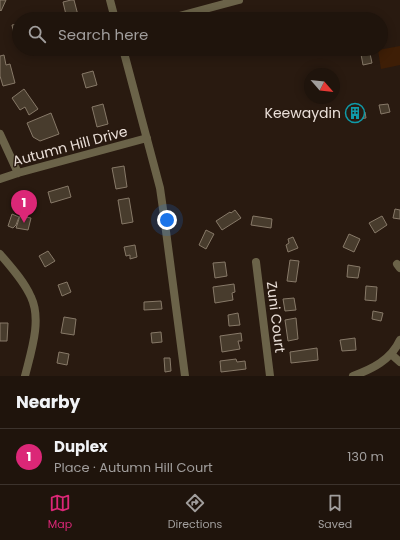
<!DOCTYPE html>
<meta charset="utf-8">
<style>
body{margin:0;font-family:Poppins,sans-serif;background:#271d15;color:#f1f3f6}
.compass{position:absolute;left:304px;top:68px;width:36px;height:36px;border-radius:50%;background:#1f140c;box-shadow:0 2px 10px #0003;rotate:118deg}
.you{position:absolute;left:167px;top:220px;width:14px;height:14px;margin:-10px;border:3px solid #fff;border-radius:50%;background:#1a73e8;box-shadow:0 0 0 6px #1a73e833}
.badge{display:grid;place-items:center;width:26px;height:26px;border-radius:50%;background:#db2777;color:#fff;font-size:13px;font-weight:700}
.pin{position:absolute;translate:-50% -33px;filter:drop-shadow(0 1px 2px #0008)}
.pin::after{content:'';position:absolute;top:21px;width:14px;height:12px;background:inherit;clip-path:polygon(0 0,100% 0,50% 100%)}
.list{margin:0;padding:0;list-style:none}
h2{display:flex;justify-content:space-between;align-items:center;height:52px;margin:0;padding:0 16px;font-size:17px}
h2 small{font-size:13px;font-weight:400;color:#a19e9d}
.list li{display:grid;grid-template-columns:26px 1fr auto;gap:12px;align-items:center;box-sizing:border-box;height:56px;padding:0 16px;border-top:1px solid #3c332d}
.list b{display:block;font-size:15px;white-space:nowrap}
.list p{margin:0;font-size:13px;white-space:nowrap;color:#a19e9d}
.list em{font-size:13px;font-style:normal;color:#a19e9d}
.icon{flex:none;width:22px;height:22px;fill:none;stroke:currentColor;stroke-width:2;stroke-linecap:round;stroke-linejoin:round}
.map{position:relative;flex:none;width:400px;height:376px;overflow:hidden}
.search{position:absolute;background:#1f140c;box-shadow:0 2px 10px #0003;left:12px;right:12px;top:12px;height:44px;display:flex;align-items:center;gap:10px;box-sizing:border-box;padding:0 14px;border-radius:22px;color:#a19e9d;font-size:15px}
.sheet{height:108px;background:#1f140c}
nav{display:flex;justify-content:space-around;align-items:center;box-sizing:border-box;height:56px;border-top:1px solid #3c332d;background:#1f140c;font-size:11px;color:#a19e9d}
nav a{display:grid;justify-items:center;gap:2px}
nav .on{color:#db2777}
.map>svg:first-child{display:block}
</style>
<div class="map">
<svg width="400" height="376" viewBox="0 0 400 376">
<rect width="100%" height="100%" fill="#291a10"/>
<path fill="#3e1e06" d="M400 46V65L381 69 378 50Z"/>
<path fill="#483c2d" stroke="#877968" d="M0 0H6L1 11 0 10Z
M71 0H74L79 19H67L63 2Z
M19 24V45L18 39H15L12 25Z
M360 49H369L372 63 363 65Z
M4 55 6 65 10 64 15 83 3 86 0 76V56Z
M93 71 97 85 86 88 82 74Z
M24 89 38 109 29 115 25 107 20 110 12 98Z
M103 104 108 124 97 127 92 107Z
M388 104 390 112 381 114 379 105Z
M359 105 360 113 365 112 366 118 351 120 349 106Z
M51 113 59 134 40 141 33 137 27 123Z
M124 166 127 187 116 189 112 168Z
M68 186 71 197 51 203 48 192Z
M129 198 133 222 122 224 118 200Z
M395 209 400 210V219L393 218Z
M235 210 241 218 222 230 216 221 230 212 231 213Z
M12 214 19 217 16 225 13 228 8 226Z
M20 216 31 218 28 230 16 228Z
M253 216 272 219 271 228 251 225Z
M382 216 387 225 375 233 369 223Z
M206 230 214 234 206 249 199 245Z
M349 234 360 239 354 252 343 247Z
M293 237 298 248 288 252 286 245 289 243 288 239Z
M135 245 137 257 130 259V255L126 256 124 247Z
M48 251 55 261 45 267 39 256Z
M290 260 299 261 296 282 287 281Z
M225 262 227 276 215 278 213 263Z
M348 265 360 267 358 278 347 277Z
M67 282 71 292 62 296 58 285Z
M234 284 235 292 232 293 233 300 215 303 213 287Z
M366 286 377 287 376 301 365 300Z
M294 298 296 310 285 311 283 299Z
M161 301 162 309 144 310V302Z
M373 311 383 313 381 321 372 319Z
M238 313 240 325 229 326 228 315Z
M64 317 76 319 74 335 61 333Z
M296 318 298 339 288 341 285 320Z
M0 323H8L7 341H0Z
M161 332 162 342 152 343 151 333Z
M241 333 242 341H238L240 349 222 352 220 336Z
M355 338 356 350 342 351 340 340Z
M317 348 318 360 291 363 290 352Z
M59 352 69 354 67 365 57 363Z
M164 358H170L171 371 165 372Z
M236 359 237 362 245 361 246 369 221 372 220 361Z"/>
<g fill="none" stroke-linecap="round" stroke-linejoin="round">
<path stroke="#6b6349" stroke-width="8" d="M110 0 115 19
M168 19 239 0
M123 49 160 188 164 216 185 376
M0 134 18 173
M0 179 18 173 147 138
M0 254C11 267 24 281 31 297 42 320 31 352 25 376
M256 262 270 376
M397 264 400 268
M391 354 400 362
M353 376C372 369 391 360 400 340"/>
</g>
<defs>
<symbol id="building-ring" viewBox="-11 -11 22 22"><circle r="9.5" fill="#291a10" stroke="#0f9aa8" stroke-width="1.5"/><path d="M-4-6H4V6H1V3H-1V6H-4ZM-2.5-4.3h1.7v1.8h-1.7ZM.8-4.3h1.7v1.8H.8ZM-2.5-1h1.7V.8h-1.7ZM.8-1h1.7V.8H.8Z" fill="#0f9aa8"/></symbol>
</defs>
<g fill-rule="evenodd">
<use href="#building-ring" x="344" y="102" width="22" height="22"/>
</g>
<g text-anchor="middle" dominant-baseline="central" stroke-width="3" stroke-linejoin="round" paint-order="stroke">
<g font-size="14" fill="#eadfd8" stroke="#291a10" text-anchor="end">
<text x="341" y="113">Keewaydin</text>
</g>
<g font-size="14" fill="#eadfd8" stroke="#291a10">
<text transform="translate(70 146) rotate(-15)">Autumn Hill Drive</text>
<text transform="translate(276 317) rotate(83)">Zuni Court</text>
</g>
</g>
</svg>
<svg class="compass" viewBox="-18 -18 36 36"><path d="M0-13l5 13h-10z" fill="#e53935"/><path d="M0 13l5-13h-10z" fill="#a19e9d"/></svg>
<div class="you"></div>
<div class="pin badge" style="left:24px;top:223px">1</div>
<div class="search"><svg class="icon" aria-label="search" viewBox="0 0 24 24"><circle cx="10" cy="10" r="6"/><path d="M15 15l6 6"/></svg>Search here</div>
</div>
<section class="sheet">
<h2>Nearby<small></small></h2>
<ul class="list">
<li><span class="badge">1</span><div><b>Duplex</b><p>Place · Autumn Hill Court</p></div><em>130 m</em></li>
</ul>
</section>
<nav>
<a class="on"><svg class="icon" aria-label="map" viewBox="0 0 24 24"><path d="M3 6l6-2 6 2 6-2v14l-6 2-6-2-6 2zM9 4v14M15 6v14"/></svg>Map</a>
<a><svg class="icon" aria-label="directions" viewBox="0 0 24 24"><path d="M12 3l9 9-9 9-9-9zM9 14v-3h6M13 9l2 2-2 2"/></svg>Directions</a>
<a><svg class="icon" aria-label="saved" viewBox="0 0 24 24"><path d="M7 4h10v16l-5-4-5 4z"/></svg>Saved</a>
</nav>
